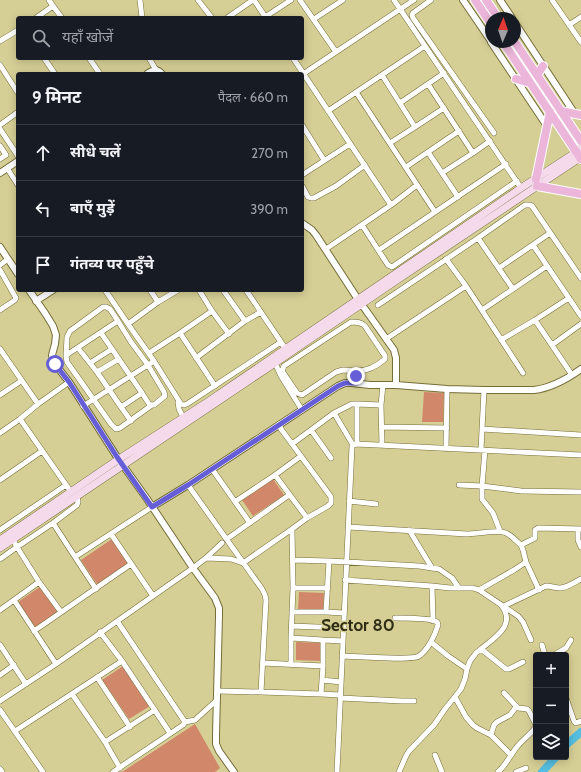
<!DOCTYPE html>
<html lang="hi">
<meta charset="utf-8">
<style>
body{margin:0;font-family:Cabin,"Noto Sans Devanagari",sans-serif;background:#242831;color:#f1f3f6}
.controls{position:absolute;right:12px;bottom:12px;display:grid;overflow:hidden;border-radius:4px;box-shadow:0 2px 10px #0003}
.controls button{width:36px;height:36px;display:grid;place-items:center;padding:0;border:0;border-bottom:1px solid #363941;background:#171b24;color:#f1f3f6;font:20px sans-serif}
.compass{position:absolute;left:485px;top:12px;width:36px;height:36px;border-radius:50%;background:#171b24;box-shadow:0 2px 10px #0003;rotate:2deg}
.stop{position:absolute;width:12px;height:12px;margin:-9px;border:3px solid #665ed7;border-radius:50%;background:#fff}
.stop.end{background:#665ed7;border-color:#fff;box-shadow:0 1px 4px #0008}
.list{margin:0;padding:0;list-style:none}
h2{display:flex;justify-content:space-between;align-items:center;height:52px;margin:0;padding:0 16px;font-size:17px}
h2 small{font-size:13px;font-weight:400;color:#9ea1a6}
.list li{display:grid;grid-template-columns:26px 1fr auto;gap:12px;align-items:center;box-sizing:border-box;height:56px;padding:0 16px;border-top:1px solid #363941}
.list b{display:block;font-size:15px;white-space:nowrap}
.list em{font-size:13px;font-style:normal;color:#9ea1a6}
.icon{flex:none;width:22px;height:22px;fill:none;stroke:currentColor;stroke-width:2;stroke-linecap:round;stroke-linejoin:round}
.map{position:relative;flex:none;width:581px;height:772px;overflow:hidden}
.search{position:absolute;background:#171b24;box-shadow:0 2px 10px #0003;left:16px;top:16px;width:288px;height:44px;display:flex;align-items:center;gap:10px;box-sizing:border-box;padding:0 14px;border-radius:4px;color:#9ea1a6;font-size:15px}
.panel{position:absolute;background:#171b24;box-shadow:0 2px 10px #0003;left:16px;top:72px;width:288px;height:220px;border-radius:4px}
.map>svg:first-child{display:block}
</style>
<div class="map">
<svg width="581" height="772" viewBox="0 0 581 772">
<rect width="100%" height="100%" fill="#d6cf95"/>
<path fill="#d1876a" d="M424 392 444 393 443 422H422Z
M273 479 284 495 253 516 242 500Z
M112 539 128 564 97 584 81 560Z
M41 586 58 612 35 627 18 602Z
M299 592 324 593 323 611 298 610Z
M296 642 322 643 321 661 296 660Z
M123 666 150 706 129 719 102 680Z
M195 724 220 768 215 772H122Z"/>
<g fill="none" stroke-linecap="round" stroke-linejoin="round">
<path stroke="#55bede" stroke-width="8" d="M566 745 581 732
M542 772 556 757"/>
<defs>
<path id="minor" d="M49 0 53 6
M140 0 142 18
M198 0 212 18
M254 0 266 18
M300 0 336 52
M394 0 521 188
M431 0 413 13 412 15 413 18 494 133
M552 0 581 42
M265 17 291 0
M36 18 53 6 62 18
M227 18 253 0
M314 19 343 0
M569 25 581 17
M0 41 18 30
M44 58 55 74
M89 58 100 74
M149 58 156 70
M293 58 391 205 326 249
M0 65 18 93
M303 74 414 0
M382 75 415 127 390 143
M428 84 473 153 442 173
M356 92 435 212
M400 103 444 73
M328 111 425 46
M0 125 18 112
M302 125 324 160
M415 127 444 108
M0 129 18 156
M0 146 6 155 0 159
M428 152 459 131
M473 153 490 141
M406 167 428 152 458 197
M7 168 18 185
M302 175 350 144
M302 186 308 197 311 198H314L336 186 365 165
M391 205 417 185
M362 225 388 265 392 267 517 181
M478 238 513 289
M533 245 581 316
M379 250 506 164
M0 265 8 259
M499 268 550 233
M0 270 16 298 15 300 0 310
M466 286 523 373
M105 290 128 324 154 361 181 404 184 405 187 404 281 342
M199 290 212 311 229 334
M223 290 245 321
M246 290 285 348
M158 302 178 290
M378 305 478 238 525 205H530L532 206 581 278
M482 310 547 266
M535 320 572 375
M128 324 158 302 150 290
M101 333 142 393
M180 333 212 311
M386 339 466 286 446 259
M501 340 535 320 569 298
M552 345 581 324
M78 348 97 372 121 407
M0 349 38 404 69 382
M149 353 180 333 215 386
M66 356 67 337 70 331 103 307H106L110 309 118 321
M196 358 245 321 261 312
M90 363 112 349
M275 363 281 376 302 410
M97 372 119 359
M356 383 357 371C368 371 377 366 385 359V356L365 326C361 322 356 322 351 322L284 366 282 371 297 393 302 395 336 372 343 370 357 371
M0 395 21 381
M178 402 179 409 183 417
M152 405 120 428 116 429 111 424 67 362 66 356 68 354 118 321 131 342 148 365 154 361
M83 406 148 365 164 392 165 396 154 405H152L149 404 142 393 121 407 131 421
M334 413 353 445
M20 419 71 492
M279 424 281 429 331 497V503L328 506 307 518 292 529
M381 427 447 428
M482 429 581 435
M311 430 331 458
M0 433 20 419 38 404
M292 444 334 413 352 404H357L381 405
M357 444V404
M382 445 381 405 383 385
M446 449 447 389
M481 450 484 390
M485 450 482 486 521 491 581 492
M212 469 250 523
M275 475 301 456
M0 480 42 451
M188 485 262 589 265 595 266 600 261 692 217 691
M459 485 482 486V499L493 513 500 531
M236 501 275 475 307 518
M349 501 376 504
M53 523 77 505 78 502 77 496
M348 527 467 534C477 534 498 529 506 533 511 535 516 541 521 545L535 538V530L538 528 581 529
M578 529V540L581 547
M0 530 66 485
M409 530 432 568
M111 534 153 596
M227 539 289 495
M521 545 523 550 526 562 539 590
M206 558 231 559 243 563 292 529 293 588 291 638 323 640V666L321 694 261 692
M0 559 17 547 13 540
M293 560 329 561
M345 580 432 586 433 621
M432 586 450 588H473L479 590 518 616 523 622 531 640
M293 588H328
M96 589 75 557 152 507
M479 590 514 570 526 562
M14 600 56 664
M504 606 546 586C551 586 555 588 560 588 567 588 575 582 581 579
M0 610 39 582
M61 612 39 582 17 547 53 523 75 557
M292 612H326L329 561 419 566 439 569 452 578 459 588
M326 612 344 613
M291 626 343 628
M34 631 131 564
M100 632 122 661 170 733
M291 638V664
M323 640 343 641
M431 642 448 656 467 669
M0 645 26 684
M542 645 545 655
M481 649C495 637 517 625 501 605
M554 655 566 648 571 640
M342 656C354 656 412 661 419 656 428 650 435 635 438 625 438 624 438 623 437 622 432 618 402 618 395 618
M263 663 323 666
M0 675 14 665
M97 677 130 727
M322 680 341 682
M504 693 518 708 527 709 529 711 536 725
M72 694 105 742 120 768
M321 694 340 695
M455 697 466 717 473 725 477 728 491 735 511 755
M340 698 402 701H414
M566 698 574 721 576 723 581 721
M0 701 56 664 193 568 206 558 222 543
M0 710 43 772
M185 722 195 720 217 700
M15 731 122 661
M491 735 494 725 497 722 510 715 516 707
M105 742 155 710
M435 755 442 772
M0 769 2 772
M113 772 183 725 185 722 117 621
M337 772 352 446 353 445 357 444 581 455
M399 772 406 756 409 751 434 725 445 709 461 689 465 679 467 669 470 661 476 653 481 649 506 669H509L523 662
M498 772C506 765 510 756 516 748 522 740 530 735 536 727
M516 772 526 768"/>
<path id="tertiary" d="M463 0 491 41
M500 0 512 18
M515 23 575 114
M491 42 547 126
M147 74C153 70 157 68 162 74
M0 173 18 161
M302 223 312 230 316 235 361 304 365 309 394 350 396 358V385
M0 247 18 274
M29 290 45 313 53 326 56 335 55 344 52 355 53 359 55 364 69 382 117 457 147 499 193 568 215 598 219 608V616L216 734V744L219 751 234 772
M36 301 53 290
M152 507 188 485 338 386 345 383H352L370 385H396L447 389 484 390H534C551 388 567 379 581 369"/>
<path id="secondary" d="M0 540 119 459 209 401 521 188 581 149
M0 548 275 363 394 282 581 157"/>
<path id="primary" d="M475 0 491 24
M486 0 498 18
M503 42 581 159
M515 42 581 141
M537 75 543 66
M516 79 530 83
M561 111 581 115
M536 179 550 112
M537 186 581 194"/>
</defs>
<use href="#minor" stroke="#756e37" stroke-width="6"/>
<use href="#tertiary" stroke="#756e37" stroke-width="8"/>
<use href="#secondary" stroke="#756e37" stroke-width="8"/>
<use href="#primary" stroke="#fff" stroke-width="10"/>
<use href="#minor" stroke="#fff" stroke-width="5"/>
<use href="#tertiary" stroke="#fff" stroke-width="6"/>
<use href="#secondary" stroke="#f5daec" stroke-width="7"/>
<use href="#primary" stroke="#ebb6d9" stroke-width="8"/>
</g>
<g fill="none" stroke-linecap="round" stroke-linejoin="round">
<path stroke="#665ed7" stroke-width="5" d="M55 364 69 382 117 457 152 507 188 485 338 386 345 383H356V376"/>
</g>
<g text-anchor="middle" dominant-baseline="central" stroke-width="3" stroke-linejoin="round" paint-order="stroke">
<g font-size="17" font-weight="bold" fill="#302d16" stroke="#d6cf95">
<text x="358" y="625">Sector 80</text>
</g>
</g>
</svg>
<div class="controls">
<button>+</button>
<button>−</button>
<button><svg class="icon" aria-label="layers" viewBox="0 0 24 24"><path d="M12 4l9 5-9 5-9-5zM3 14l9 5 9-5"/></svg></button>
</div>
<svg class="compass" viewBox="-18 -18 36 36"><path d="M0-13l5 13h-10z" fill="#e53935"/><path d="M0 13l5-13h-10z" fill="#9ea1a6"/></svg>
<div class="stop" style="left:55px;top:364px"></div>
<div class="stop end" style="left:356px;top:376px"></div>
<div class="search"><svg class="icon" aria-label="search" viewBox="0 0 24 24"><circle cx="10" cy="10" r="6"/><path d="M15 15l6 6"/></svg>यहाँ खोजें</div>
<section class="panel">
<h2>9 मिनट<small>पैदल · 660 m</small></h2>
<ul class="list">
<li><svg class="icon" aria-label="ahead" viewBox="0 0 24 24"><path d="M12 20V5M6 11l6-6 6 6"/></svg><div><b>सीधे चलें</b></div><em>270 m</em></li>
<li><svg class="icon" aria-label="left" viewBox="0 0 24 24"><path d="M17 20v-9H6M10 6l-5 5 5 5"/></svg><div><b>बाएँ मुड़ें</b></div><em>390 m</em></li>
<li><svg class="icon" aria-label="arrive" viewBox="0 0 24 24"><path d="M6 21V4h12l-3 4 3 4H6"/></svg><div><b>गंतव्य पर पहुँचे</b></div></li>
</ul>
</section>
</div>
